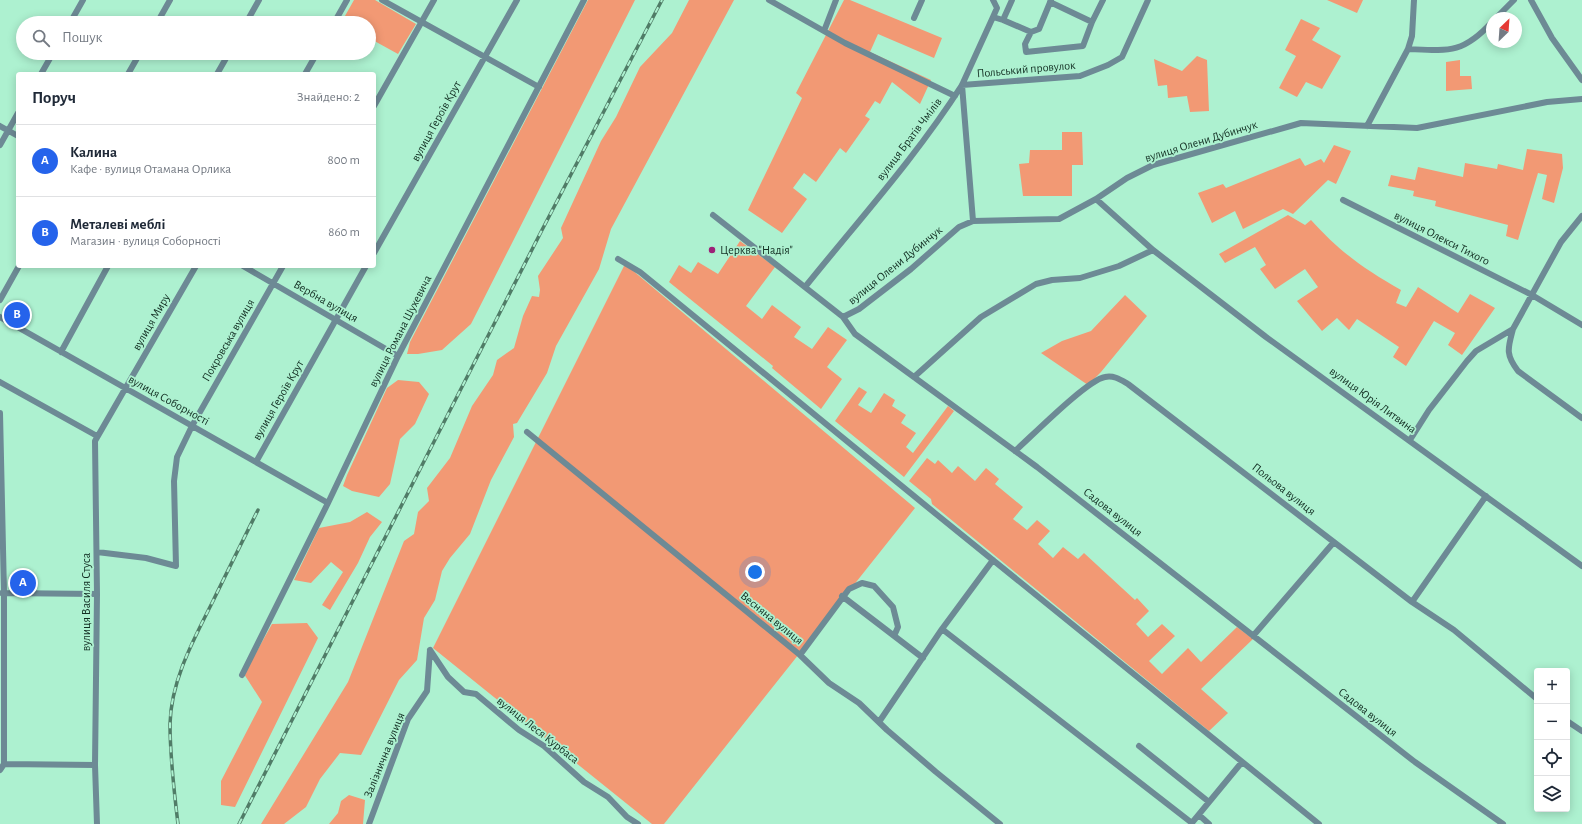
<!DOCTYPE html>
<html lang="uk">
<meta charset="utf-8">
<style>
body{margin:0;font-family:"Alegreya Sans",sans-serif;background:#f6f6f7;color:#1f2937}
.controls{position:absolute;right:12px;bottom:12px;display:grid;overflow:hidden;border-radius:4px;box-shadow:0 2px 10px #0003}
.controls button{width:36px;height:36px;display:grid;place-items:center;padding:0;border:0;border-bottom:1px solid #e0e1e3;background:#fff;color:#1f2937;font:20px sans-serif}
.compass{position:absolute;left:1486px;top:12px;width:36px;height:36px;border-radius:50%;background:#fff;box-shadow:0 2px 10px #0003;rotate:25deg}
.you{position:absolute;left:755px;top:572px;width:14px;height:14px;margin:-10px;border:3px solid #fff;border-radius:50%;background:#1a73e8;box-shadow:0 0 0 6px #1a73e833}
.badge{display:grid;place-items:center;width:26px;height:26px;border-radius:50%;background:#2563eb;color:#fff;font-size:13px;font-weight:700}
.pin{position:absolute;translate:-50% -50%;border:2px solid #fff;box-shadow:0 1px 4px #0006}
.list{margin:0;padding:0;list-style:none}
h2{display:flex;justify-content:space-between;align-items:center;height:52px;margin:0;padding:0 16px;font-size:17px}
h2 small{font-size:13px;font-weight:400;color:#747a83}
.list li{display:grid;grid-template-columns:26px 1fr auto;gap:12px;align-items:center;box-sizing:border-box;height:72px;padding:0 16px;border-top:1px solid #e0e1e3}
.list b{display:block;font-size:15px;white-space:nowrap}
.list p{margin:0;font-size:13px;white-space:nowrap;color:#747a83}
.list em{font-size:13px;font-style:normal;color:#747a83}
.icon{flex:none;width:22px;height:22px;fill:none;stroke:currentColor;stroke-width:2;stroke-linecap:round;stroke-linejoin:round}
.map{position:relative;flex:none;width:1582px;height:824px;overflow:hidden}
.search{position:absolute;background:#fff;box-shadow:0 2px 10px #0003;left:16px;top:16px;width:360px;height:44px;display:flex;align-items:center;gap:10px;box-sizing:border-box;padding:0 14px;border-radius:22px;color:#747a83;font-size:15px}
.panel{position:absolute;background:#fff;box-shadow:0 2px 10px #0003;left:16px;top:72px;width:360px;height:196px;border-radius:4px}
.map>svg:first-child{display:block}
</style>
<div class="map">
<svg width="1582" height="824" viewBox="0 0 1582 824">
<rect width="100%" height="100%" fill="#adf1d0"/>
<path fill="#f29974" d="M354 0H375L416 24 398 54 369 38V23H341Z
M588 0H635L471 324 442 350 418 354H407L410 342Z
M689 0H734L611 229 599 269 556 346 547 373 517 423 513 424 514 437 491 480 470 534 450 558 442 571 435 600 424 618 417 660 399 680 361 755 340 753 320 779 306 807 284 824H261L348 682 404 541 414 534 418 512 429 501 427 488 450 458 472 406 493 375 497 360 514 348 523 316 532 296 539 297 540 290 538 276 563 238 561 228 601 141 616 117 640 67 672 33Z
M844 0H850L942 38 934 58 878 34 870 52 931 80 920 104 892 82 880 104 875 101 865 116 870 119 846 153 840 148 816 182 804 173 793 188 807 199 782 233 748 210 802 98 796 93Z
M1327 0H1363L1357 13Z
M1301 19 1320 28 1312 40 1341 56 1322 89 1306 82 1297 97 1279 88 1296 56 1285 50Z
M1197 56 1207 60 1209 111 1190 112 1187 96 1168 98 1167 85 1158 86 1154 59 1182 71Z
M1460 60V76H1471L1472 89 1446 91V62Z
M1062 132H1082L1083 165H1072V196H1023L1019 164 1029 163 1030 150H1062Z
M1334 145 1351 151 1336 184 1328 180 1293 214 1283 209 1243 229 1235 211 1212 223 1198 193 1223 184 1226 188 1300 158 1305 166 1321 159 1324 163Z
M1527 149 1562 154 1563 168 1554 203 1542 199 1547 175 1538 173 1518 240 1506 236 1508 225 1435 206 1436 201 1413 196 1414 191 1388 186 1391 175 1415 180 1418 167 1463 177 1465 163 1497 169 1498 164 1523 170Z
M1288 215 1305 225 1311 220C1340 252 1364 269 1401 290L1396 303 1406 307 1418 287 1458 313 1470 294 1495 308 1462 355 1448 345 1455 333 1434 321 1406 366 1393 357 1399 347 1357 319 1349 330 1337 318 1322 331 1297 301 1318 287 1305 269 1275 289 1260 269 1266 265 1255 247 1225 263 1219 254Z
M740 241 775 267 746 306 762 319 772 305 801 327 794 337 812 349 828 327 847 340 827 367 842 379 821 409 772 368 773 366 669 282 679 265 691 273 698 262 718 274Z
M625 264 915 508 664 824H652L433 648Z
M1125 295 1147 316 1101 372 1088 385 1041 353 1062 341 1091 331Z
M398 380 419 382 429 394 415 424 400 439 390 484 379 497 352 491 343 486 347 475 387 388Z
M859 387 867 392 858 405 871 413 884 393 895 400 892 406 906 415 901 423 916 433 906 447 913 453 948 406 954 411 904 477 835 421Z
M927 458 935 464 938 460 952 473 958 466 975 481 986 468 999 479 995 484 1023 507 1013 519 1027 530 1037 520 1050 531 1038 544 1053 558 1063 547 1078 559 1084 553 1135 600 1137 598 1149 611 1136 624 1148 637 1162 624 1175 636 1149 661 1162 674 1188 648 1201 662 1237 627 1253 639 1201 689 1228 713 1209 731 932 504 931 499 909 481Z
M367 512 382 522 370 537 358 563 330 610 322 605 343 572 331 562 311 583 294 580 319 528 350 522Z
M307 623 318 638 235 807 221 805V781L262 702 244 674 272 624Z
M349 795 365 800 363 824H329L338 813 341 801Z"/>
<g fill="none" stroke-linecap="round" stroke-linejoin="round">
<path stroke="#6d8a95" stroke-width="6" d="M382 0 539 87
M769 0 845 43 955 96
M993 0 997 8 993 17
M1531 0 1552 38 1582 80
M914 18 922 0
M1496 18 1514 0
M1003 20 1031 32 1039 29 1051 0
M1092 22 1103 0
M70 23 83 0
M157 23 170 0
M246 23 259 0
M334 23 347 0
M824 31 836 0
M1031 32 1025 44 1026 52 1083 46 1092 22 1050 2
M1408 49C1448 51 1463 54 1492 22
M41 74 53 53
M128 74 140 53
M217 74 229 53
M305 74 317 53
M374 106 434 0
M0 126 18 136
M1367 126 1408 49 1412 36 1414 0
M0 145 18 113
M1096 199 1153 250 1266 337 1582 566
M1343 200 1532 295 1582 325
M713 215 843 317 855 334 1037 467 1415 762 1503 824
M973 221 962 85 1080 76 1108 65 1122 57 1148 0
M374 253 517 0
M618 259 640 272 936 514 1319 824
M243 266 398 356
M805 287C858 221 916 157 962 85L993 17 1003 20 1012 0
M0 300 19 266
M0 317 328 503
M843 317 859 309 911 269 959 227 973 221 1059 219 1096 199 1127 178 1153 165 1301 123 1417 128 1547 102 1582 99
M1513 329C1508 348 1505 354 1518 371L1582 418
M61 352 108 266
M914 377 981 317 1036 284 1052 280 1080 278 1119 266 1153 250
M0 382 97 436
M0 413 4 593V764L0 770
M527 432 800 655 829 683 859 703 887 730 936 772 1000 824
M1410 440 1429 410 1467 361 1476 351 1513 329 1561 242 1582 216
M1015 451C1032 436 1087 380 1105 377 1114 375 1121 380 1128 384L1412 602 1454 630 1537 699
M256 462 366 266
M97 552 146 558 176 566 174 481 177 457 192 426 283 266
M2 593 97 594
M842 596 923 658
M1412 602 1486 496
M942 629 1192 823
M1253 636 1334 542
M430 650 448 677 464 692 476 694 519 730 544 746 584 782 608 797 627 817 638 824
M800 655 849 589 862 583 874 586 893 607 898 627 894 636
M242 675 328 503 398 356 584 0
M1567 721 1582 731
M879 722 942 629 993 560
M1139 746 1209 802
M4 764 95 765
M1199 815 1209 824
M97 824 95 765 97 594 95 441 196 266
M369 824 408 719 427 691 430 650
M1191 824 1242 762"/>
<defs>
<path id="rail" d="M178 824C174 791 170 757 170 724 171 680 194 639 213 601 228 570 243 540 258 510
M239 824 542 230 662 0"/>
</defs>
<use href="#rail" stroke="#507c67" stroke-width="3.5"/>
<use href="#rail" stroke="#adf1d0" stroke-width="2" stroke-dasharray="6" stroke-linecap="butt"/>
</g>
<circle fill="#9d2178" stroke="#adf1d0" stroke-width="1.5" cx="712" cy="250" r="4"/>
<g text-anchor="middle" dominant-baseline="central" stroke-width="3.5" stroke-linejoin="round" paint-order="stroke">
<g font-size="12" fill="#122e22" stroke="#adf1d0">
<text transform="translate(1026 69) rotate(-5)">Польський провулок</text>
<text transform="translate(436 121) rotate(-61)">вулиця Героїв Крут</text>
<text transform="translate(909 139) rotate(-53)">вулиця Братів Чмілів</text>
<text transform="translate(1201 141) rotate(-17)">вулиця Олени Дубинчук</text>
<text transform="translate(1442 238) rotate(27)">вулиця Олекси Тихого</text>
<text transform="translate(895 265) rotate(-39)">вулиця Олени Дубинчук</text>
<text transform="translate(326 301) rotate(30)">Вербна вулиця</text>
<text transform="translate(151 322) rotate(-60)">вулиця Миру</text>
<text transform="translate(400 331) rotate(-63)">вулиця Романа Шухевича</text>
<text transform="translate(228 340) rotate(-60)">Покровська вулиця</text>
<text transform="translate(169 400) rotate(29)">вулиця Соборності</text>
<text transform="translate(278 400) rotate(-60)">вулиця Героїв Крут</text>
<text transform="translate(1373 400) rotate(36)">вулиця Юрія Литвина</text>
<text transform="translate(1284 489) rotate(38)">Польова вулиця</text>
<text transform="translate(1113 512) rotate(38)">Садова вулиця</text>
<text transform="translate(86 602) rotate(-90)">вулиця Василя Стуса</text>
<text transform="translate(772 618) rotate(39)">Весняна вулиця</text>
<text transform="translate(1368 712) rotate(38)">Садова вулиця</text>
<text transform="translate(538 730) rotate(38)">вулиця Леся Курбаса</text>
<text transform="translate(384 755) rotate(-68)">Залізнична вулиця</text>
</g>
<g font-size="12" fill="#122e22" stroke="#adf1d0" text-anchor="start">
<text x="720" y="250">Церква "Надія"</text>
</g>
</g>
</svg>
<div class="controls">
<button>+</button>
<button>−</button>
<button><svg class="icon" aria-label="locate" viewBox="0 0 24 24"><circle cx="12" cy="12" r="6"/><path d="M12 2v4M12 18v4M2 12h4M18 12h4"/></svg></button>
<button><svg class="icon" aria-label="layers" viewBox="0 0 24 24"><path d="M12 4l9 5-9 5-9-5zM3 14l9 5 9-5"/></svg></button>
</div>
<svg class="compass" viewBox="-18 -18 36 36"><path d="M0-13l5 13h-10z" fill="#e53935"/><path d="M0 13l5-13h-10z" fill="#747a83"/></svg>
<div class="you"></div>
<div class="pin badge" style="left:23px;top:583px">A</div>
<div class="pin badge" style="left:17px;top:315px">B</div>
<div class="search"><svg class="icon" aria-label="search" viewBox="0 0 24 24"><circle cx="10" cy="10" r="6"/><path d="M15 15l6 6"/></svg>Пошук</div>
<section class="panel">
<h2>Поруч<small>Знайдено: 2</small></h2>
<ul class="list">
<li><span class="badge">A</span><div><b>Калина</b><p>Кафе · вулиця Отамана Орлика</p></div><em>800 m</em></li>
<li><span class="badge">B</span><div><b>Металеві меблі</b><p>Магазин · вулиця Соборності</p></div><em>860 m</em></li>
</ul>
</section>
</div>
